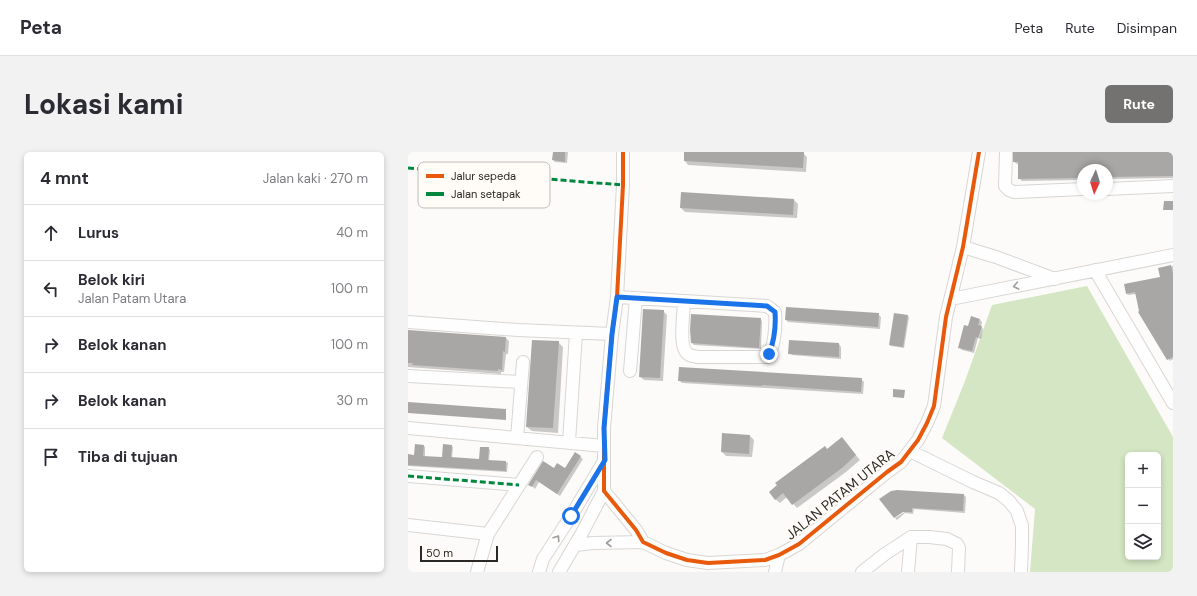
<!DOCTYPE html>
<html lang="id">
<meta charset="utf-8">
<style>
body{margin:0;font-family:"DM Sans",sans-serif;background:#f2f2f3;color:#2b2b33}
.controls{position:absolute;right:12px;bottom:12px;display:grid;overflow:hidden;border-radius:6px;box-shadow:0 2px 6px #0003}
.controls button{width:36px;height:36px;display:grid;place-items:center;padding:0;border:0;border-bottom:1px solid #e1e1e2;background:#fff;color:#2b2b33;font:20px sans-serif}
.compass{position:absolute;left:669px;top:12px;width:36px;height:36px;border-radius:50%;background:#fff;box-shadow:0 2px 6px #0003;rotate:184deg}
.scale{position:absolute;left:12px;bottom:10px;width:78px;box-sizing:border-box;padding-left:4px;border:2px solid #2b2826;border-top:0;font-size:11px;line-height:14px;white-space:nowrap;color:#2b2826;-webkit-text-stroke:3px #fffbf7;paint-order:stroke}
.stop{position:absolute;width:12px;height:12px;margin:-9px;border:3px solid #1a73e8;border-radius:50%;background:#fff}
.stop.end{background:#1a73e8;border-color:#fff;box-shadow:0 1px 4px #0008}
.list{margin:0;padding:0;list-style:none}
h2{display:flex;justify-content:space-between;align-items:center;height:52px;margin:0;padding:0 16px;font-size:17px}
h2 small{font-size:13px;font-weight:400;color:#7c7c81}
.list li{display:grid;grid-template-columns:26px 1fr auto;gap:12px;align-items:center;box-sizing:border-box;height:56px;padding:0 16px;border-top:1px solid #e1e1e2}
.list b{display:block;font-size:15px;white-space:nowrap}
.list p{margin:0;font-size:13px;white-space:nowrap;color:#7c7c81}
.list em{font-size:13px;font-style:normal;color:#7c7c81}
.icon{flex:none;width:22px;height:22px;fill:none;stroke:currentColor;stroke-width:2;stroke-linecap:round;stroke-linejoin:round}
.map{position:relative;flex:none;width:765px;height:420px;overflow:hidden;border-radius:6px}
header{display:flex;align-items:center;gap:24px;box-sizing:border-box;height:56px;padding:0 20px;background:#fff;border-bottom:1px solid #e1e1e2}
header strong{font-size:19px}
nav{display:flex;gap:22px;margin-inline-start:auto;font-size:14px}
.intro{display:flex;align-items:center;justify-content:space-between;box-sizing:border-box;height:96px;padding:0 24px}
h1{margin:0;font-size:28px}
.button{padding:10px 18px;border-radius:6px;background:#747270;color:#fff;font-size:14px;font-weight:700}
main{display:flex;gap:24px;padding:0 24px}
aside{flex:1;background:#fff;border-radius:6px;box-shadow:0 2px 6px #0003}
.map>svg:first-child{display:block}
</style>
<header>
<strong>Peta</strong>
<nav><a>Peta</a><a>Rute</a><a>Disimpan</a></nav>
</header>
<div class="intro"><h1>Lokasi kami</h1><a class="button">Rute</a></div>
<main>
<aside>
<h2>4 mnt<small>Jalan kaki · 270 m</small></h2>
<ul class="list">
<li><svg class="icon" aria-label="ahead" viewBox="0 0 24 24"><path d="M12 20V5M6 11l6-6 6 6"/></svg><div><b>Lurus</b></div><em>40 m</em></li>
<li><svg class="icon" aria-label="left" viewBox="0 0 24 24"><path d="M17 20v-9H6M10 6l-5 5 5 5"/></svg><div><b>Belok kiri</b><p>Jalan Patam Utara</p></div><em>100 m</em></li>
<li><svg class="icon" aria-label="right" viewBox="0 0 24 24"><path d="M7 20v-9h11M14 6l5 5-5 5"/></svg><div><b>Belok kanan</b></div><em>100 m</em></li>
<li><svg class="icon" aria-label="right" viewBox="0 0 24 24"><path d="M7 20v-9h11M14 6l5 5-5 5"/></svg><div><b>Belok kanan</b></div><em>30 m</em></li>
<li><svg class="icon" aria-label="arrive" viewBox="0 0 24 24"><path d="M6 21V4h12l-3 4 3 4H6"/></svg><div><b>Tiba di tujuan</b></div></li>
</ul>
</aside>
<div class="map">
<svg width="765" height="420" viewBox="0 0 765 420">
<rect width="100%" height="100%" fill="#fdfbf9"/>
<path fill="#d4e6c3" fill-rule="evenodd" d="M679 134 765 285V420H622L627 357 534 286 557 229 584 153ZM720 303H750V405H720Z"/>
<path fill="#0003" d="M146 0H160L159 11 147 10 145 8Z
M277 0H375L395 1 399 5 398 20 280 13 277 9Z
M765 0V26L699 27V18H675V28L614 29 611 26V12H609L606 10Z
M274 41 386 48 390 52 389 66 277 60 273 56Z
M765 114V207L762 209 731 160 732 159 728 142 720 143 719 142 753 125 751 117Z
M255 159 259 163 255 229 236 228 232 225Z
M470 162 473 165 472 177 380 170 378 168Z
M500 164 501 165 496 196 483 194 482 193Z
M352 167 354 169 353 197 286 193 284 191Z
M572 168 574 170 573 174 575 177 573 187 570 186 566 201 554 198 551 195 561 175Z
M0 179 98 186 101 189 100 202H98L96 220H93V222L0 215Z
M382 189 431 192 433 195V207L384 203 381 201Z
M150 190 155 195 150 281 124 279 119 275Z
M453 227 456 230 455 242 274 231 271 228Z
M342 284 346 288 344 305 318 304 314 300Z
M438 291 452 308 438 320 389 356 379 345 372 351 367 347 420 298Z
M16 294 17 295V305L35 306 43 294 45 295 44 306 72 308 80 296 82 298 81 309 98 310 100 311 99 320 0 314V303L7 304Z
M167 301 175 307 152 344 131 330 127 337 122 332 136 311 146 317H157Z
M556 343 558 345 557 361 506 357 505 362 497 361 489 368 487 366 500 358 472 347Z"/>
<path fill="#a9a7a5" d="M145 0H157V10L144 8Z
M276 0H396L395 16 276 9Z
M605 0H765V24L699 25V18H675V26L610 27V10H605Z
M273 40 386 47 385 63 272 56Z
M756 49H765V58H755Z
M763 113 765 122V205L759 208 730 160 731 159 727 140 718 142 716 132 752 125 750 116Z
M378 155 471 161 470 175 377 168Z
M235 157 256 158 252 226 231 225Z
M486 161 500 163 495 195 481 193Z
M283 162 353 166 351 196 283 191 282 178Z
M563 164 572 167 570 173 574 174 570 186 568 185 564 199 550 196 556 173 560 174Z
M0 178 98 185 97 200 95 199 94 218 90 217V219L34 215 4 213 5 211H0Z
M124 188 151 189 145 276 118 275Z
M381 188 431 191V205L380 202Z
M271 215 454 226 453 240 354 233V234L270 229Z
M485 237 497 238 496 246 485 245Z
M0 250 98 257V268L0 261Z
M314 281 342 283 341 302 313 300Z
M434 285 448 303 434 316 384 353 375 341 367 348 361 340 369 333 367 331 417 294 419 297Z
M7 292 16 293 15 304 34 305 35 292 44 293 43 305 71 307 72 295H81L80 308 98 309V319L0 313V302L6 303Z
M167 300 173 304 149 342 128 328 124 335 120 333 135 309 146 316 149 311 157 316Z
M489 338 556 342 555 359 504 356V360H495L486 366 471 347 483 339Z"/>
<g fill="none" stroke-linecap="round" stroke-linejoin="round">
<defs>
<path id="minor" d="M215 0V33L209 145 204 182 196 276V339L228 378 235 390 258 401 279 408 300 411 357 408 371 403 391 392 479 320 493 310 510 288 519 271 526 254 538 165 555 95 571 0
M598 0 597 34 601 38 606 40 675 37
M699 37 765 34
M555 95 588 105 647 127
M687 118 765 251
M209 145 359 154 367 160C368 172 367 196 359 205H289C286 204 282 204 280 202 270 196 276 160 276 149
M543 147 765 103
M0 170 110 178 204 182
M222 219 228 146
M0 224 113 230
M0 276 196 294
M109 286 115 210
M161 290 168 181
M502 299 565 330 591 341 601 349 609 359 614 374V392L613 420
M0 324 111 333
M0 373 80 382
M167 393 185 391 235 390
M69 420 80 382 129 305
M131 420 135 407 163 364 196 309
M151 420 174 381 196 339
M367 420 371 403
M454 420 477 402 503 385H521L539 387 549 392 551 396 550 420
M500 420 503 385"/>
</defs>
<use href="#minor" stroke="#d8d6d3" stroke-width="14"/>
<use href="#minor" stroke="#fffefe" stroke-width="12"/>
<path stroke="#00873e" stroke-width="3" stroke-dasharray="6 3" stroke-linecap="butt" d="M0 16 215 33
M0 324 111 333"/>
<defs>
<path id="cycleway" d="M215 0V33L209 145 204 182 196 276V339L228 378 235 390 258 401 279 408 300 411 357 408 371 403 391 392 479 320 493 310 510 288 519 271 526 254 538 165 555 95 571 0"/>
</defs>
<use href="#cycleway" stroke="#fffbf7" stroke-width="6"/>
<use href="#cycleway" stroke="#e8590c" stroke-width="4"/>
</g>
<defs><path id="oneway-chevron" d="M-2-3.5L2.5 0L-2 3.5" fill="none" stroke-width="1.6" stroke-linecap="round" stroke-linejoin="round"/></defs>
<g stroke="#a09e9d">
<use href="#oneway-chevron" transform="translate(608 134) rotate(169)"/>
<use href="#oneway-chevron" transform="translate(149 386) rotate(-56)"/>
<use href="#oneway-chevron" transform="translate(201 391) rotate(180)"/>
</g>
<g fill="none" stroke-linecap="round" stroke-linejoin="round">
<path stroke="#1a73e8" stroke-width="5" d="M163 364 197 308 196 276 204 182 209 145 359 154 367 160C368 174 366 189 361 202"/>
</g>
<g text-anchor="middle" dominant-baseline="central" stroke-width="4" stroke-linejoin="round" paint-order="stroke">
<g font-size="14" fill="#2b2826" stroke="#fffbf7">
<text transform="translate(432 342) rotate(-39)">JALAN PATAM UTARA</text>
</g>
</g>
<rect x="10" y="10" width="132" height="46" rx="6" fill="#fffbf7" stroke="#bfbcb8" stroke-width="1"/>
<rect x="18" y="22" width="18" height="4" fill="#e8590c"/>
<rect x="18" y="40" width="18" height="4" fill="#00873e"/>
<g font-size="11" fill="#2b2826">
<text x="43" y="28">Jalur sepeda</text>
<text x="43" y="46">Jalan setapak</text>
</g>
</svg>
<div class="controls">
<button>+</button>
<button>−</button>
<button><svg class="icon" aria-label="layers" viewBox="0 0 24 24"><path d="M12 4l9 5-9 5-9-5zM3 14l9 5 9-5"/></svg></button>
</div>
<svg class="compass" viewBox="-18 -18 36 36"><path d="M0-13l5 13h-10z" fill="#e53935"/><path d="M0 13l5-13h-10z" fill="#7c7c81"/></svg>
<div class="scale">50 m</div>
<div class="stop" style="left:163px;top:364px"></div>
<div class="stop end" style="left:361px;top:202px"></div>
</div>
</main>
